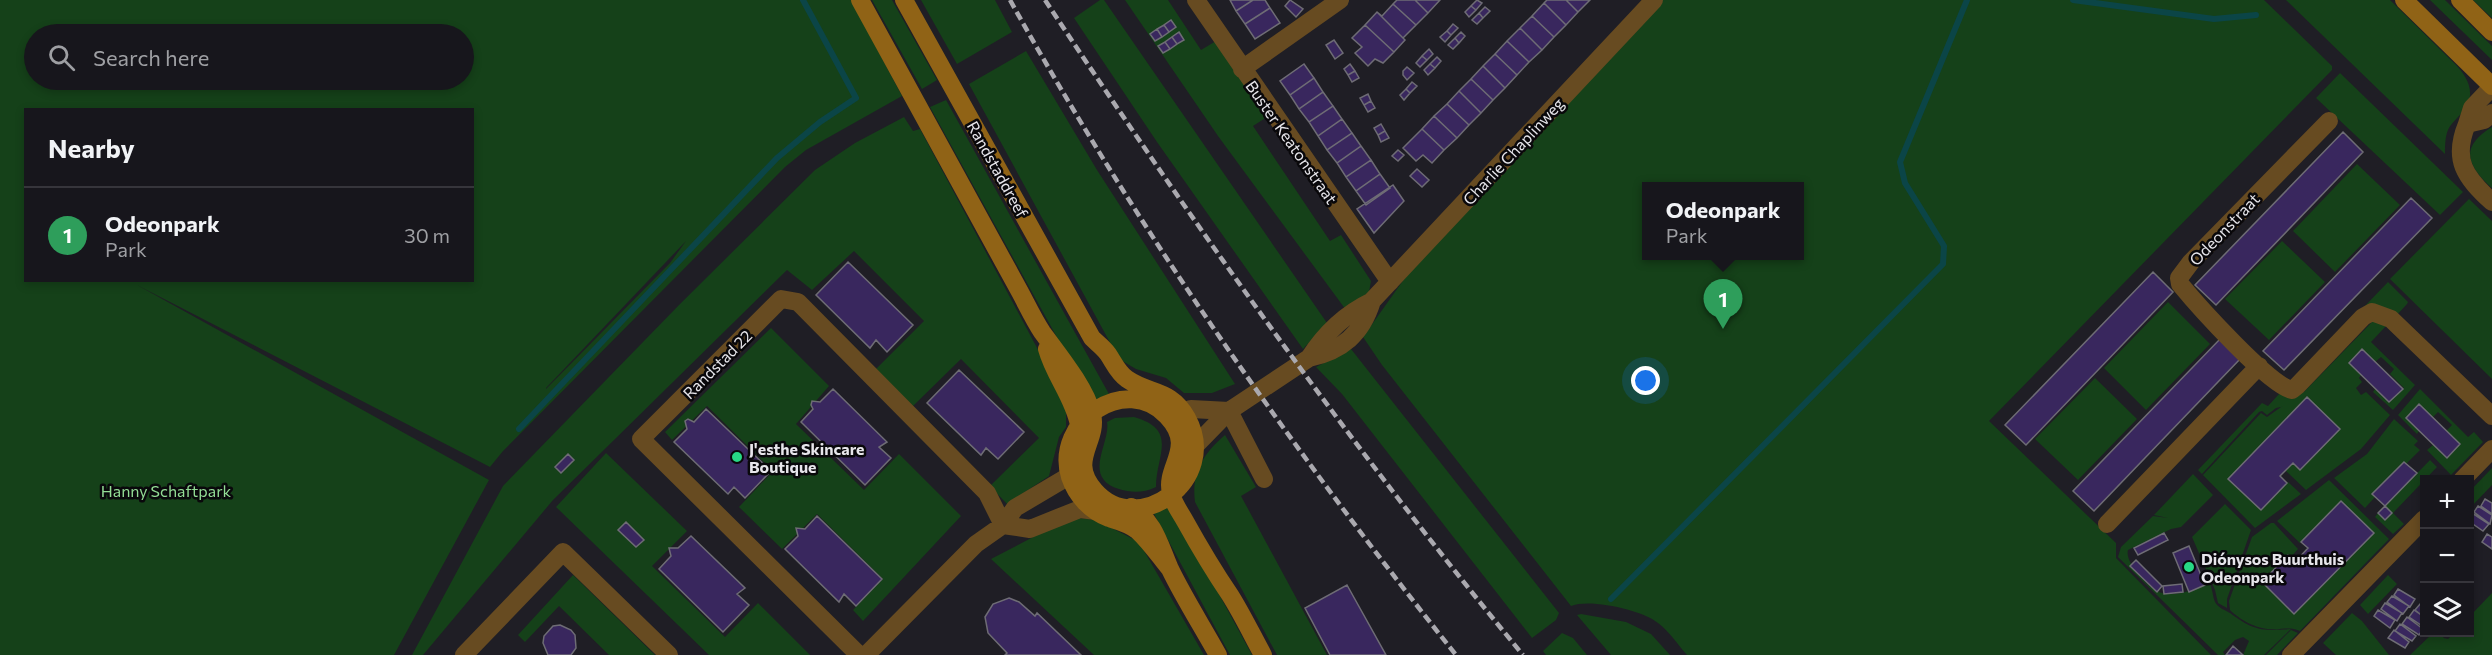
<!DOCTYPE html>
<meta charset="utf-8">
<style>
body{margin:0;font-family:Commissioner,sans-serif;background:#201f25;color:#f1f3f6}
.controls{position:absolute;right:18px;bottom:18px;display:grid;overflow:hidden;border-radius:0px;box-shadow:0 3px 9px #0003}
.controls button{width:54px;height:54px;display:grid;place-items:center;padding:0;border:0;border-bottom:2px solid #36353b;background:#17161c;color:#f1f3f6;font:30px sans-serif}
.you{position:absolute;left:1646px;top:381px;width:21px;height:21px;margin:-15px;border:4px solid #fff;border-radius:50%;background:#1a73e8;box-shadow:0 0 0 9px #1a73e833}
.badge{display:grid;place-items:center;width:39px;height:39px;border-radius:50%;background:#8c9099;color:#fff;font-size:20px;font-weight:700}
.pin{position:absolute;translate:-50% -50px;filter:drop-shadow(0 2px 3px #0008)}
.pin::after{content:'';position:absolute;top:32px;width:21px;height:18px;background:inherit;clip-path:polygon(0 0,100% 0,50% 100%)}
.popup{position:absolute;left:1642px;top:182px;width:162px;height:78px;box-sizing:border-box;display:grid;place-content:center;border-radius:0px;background:#17161c;filter:drop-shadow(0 2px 4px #0005);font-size:20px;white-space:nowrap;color:#9e9fa3}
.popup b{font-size:22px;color:#f1f3f6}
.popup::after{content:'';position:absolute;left:50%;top:100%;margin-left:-12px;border:12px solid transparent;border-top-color:#17161c}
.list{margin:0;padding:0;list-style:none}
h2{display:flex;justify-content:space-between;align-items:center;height:78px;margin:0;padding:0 24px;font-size:26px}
h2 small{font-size:20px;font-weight:400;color:#9e9fa3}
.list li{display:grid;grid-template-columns:39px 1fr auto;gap:18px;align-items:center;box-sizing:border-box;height:96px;padding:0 24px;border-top:2px solid #36353b}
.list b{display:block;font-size:22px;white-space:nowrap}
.list p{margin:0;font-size:20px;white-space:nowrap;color:#9e9fa3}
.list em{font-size:20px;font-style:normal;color:#9e9fa3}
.icon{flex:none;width:33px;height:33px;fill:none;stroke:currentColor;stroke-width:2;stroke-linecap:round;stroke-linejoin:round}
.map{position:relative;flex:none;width:2492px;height:655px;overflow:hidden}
.search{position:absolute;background:#17161c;box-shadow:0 3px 9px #0003;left:24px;top:24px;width:450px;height:66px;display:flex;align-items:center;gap:15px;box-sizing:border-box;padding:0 21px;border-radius:33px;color:#9e9fa3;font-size:22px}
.panel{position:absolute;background:#17161c;box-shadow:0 3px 9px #0003;left:24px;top:108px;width:450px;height:174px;border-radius:0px}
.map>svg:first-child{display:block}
</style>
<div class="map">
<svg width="2492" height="655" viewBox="0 0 2492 655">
<rect width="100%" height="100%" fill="#1f1e25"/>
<path fill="#154119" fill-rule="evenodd" d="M0 0H851L902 96 806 150 785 167 503 451 490 467 137 285 489 480 394 655H0ZM34 34H464V80H34ZM107 109 472 110V280H26V110ZM686 241 670 263 546 389V388Z
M872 0H892L937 80 922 89Z
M921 0H995L1012 32 957 64Z
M1100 0H1104L1327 323 1303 349 1157 142 1074 18Z
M1125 0H1168L1201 50 1216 41 1267 117 1253 126 1330 241 1341 235 1371 281 1369 292 1346 310 1218 136Z
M1662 0H2264L2332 66V70L1989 421 2116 543V558L2211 655H1687C1678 645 1669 631 1658 623 1643 610 1589 598 1571 606L1382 365 1363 337 1407 275ZM1646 186H1800V256H1646Z
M2286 0H2390L2455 64C2466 75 2476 91 2466 107 2461 116 2452 121 2448 130 2445 137 2445 147 2445 154Z
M2430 0H2445L2492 46V60Z
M2473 0H2492V18Z
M1026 51 1097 170 1235 384 1212 393H1184L1166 378 1136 369 1119 359 969 84Z
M2340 73 2463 192 2440 215 2316 98Z
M946 100 1109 394 1092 401 930 107Z
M904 117 913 131 920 129 1059 389 1066 410V427L1059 437 1049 476 1007 504 990 486 1039 438 961 359 913 406 875 370 924 321 854 251 812 290 787 270 553 500 423 655H412L503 486 679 305 815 170 855 143Z
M2492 127V188C2468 166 2458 148 2492 127Z
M2357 164 2400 205 2335 272 2293 231Z
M2469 199 2492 221V379L2390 279Z
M2282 241 2325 282 2269 340 2225 299Z
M2388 282 2408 302 2407 304 2396 316 2363 308Z
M2168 302 2210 344 2146 410 2104 368Z
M2372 322H2377L2386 326 2371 342 2415 385 2393 410 2373 392 2375 389 2389 402 2404 388 2390 374 2394 369 2381 357 2375 362 2362 349 2349 362 2361 375 2359 378 2362 382 2356 388 2361 395 2366 392 2390 415 2361 449 2306 490 2286 471 2293 463 2300 470 2307 398 2228 479 2261 510 2288 482 2301 494 2255 528 2198 470 2262 403 2268 406 2280 393 2286 397 2304 392ZM2291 405 2281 407 2267 417 2261 413 2203 475 2202 474 2259 412 2262 411 2267 415 2276 408Z
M771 328 829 386 796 424 864 490 899 454 961 516 863 621 853 610 883 579 817 514 782 549 739 507 773 471 707 406 672 440 665 432Z
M1351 349 1559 613 1556 620 1532 638 1342 394 1316 367Z
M2095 378 2137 419 2078 480 2035 439Z
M2420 389 2468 437 2474 432 2483 442 2451 475 2427 450 2433 445 2447 458 2460 444 2446 431 2452 425 2438 412 2433 417 2419 405 2406 418 2419 431 2417 434 2398 415Z
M1134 417C1179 430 1156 455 1156 487 1143 493 1132 493 1119 489 1081 477 1111 443 1107 422L1115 418Z
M2394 419 2418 441 2414 445 2420 450 2406 464 2403 463 2372 494 2375 497 2365 508 2334 478 2367 454Z
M1225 435 1256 487 1241 496 1327 655H1277L1195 502C1191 472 1204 453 1225 435Z
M606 453 687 531 652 566 725 637 758 603 810 655H709L556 507Z
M2430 460 2437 467 2393 513 2404 524 2393 534 2375 517 2378 513 2386 520 2392 513 2385 506Z
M2492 468V485L2470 508V491Z
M2193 474 2213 495 2181 527 2171 529 2128 550C2124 562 2150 591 2162 593 2176 596 2192 591 2205 585L2204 582 2208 581C2213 587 2212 595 2215 602 2218 608 2225 610 2230 613 2254 631 2262 631 2291 629L2264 655H2243L2249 641 2243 637 2235 640 2223 652 2225 655H2218L2118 557 2121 547 2153 516 2168 518 2154 515Z
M2329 480 2389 539 2300 631C2289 626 2282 630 2270 629 2256 629 2239 619 2230 610L2229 601 2252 537 2271 523H2274L2298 549 2291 557 2288 555 2262 582 2294 614 2373 533 2341 501 2300 543 2277 521Z
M1170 504 1252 655H1230L1153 512Z
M2225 504 2251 530 2227 599V608L2218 603 2215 590 2192 537Z
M1078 518 1096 520 1139 542 1204 655H1094L991 559 1037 535Z
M573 575 655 655H609L559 606 525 642 518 635Z
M2388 575 2397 584 2368 614 2360 605Z
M2492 593V655H2410L2433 633H2439L2444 638 2448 639 2454 633 2470 632V616Z
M2352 613 2362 621 2389 655H2336L2323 643Z
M1581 614 1626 622 1651 634 1670 655H1611L1577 615Z
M2291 630 2298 633 2277 655H2266Z
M1562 633 1573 638 1587 655H1546L1543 651Z"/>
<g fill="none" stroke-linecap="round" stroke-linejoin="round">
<path stroke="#0b4547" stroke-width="6" d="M2073 0 2214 19 2256 15
M519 429 777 158 820 122 856 98 803 0
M1611 599 1943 264 1944 246 1905 183 1900 162 1967 0"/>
</g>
<path fill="#39275e" stroke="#6e6c75" stroke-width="1.5" d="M1230 0H1253L1236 11Z
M1253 0H1265L1270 8 1245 24 1236 11Z
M1290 0 1303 9 1296 17 1285 6Z
M1397 0H1415L1428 13 1416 25 1393 4Z
M1415 0H1440L1428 13Z
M1477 0 1482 3 1476 10 1471 6Z
M1547 0H1566L1578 12 1566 25 1544 3Z
M1566 0H1590L1578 12Z
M1544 3 1566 25 1554 37 1532 16Z
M1393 4 1416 25 1403 38 1377 12 1382 16Z
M1471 6 1476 10 1469 17 1465 12Z
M1485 7 1490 11 1483 18 1479 13Z
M1270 8 1280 23 1255 39 1245 24Z
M1377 12 1405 40 1394 52 1365 25Z
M1479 13 1483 18 1477 24 1472 20Z
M1532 16 1554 37 1542 50 1520 28Z
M1171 20 1176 27 1169 32 1164 25Z
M1453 24 1458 28 1451 35 1447 31Z
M1164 25 1169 32 1162 37 1157 29Z
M1365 25 1394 52 1383 63 1375 59 1368 66 1355 53 1362 47 1352 38Z
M1520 28 1542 50 1529 62 1507 41Z
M1157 29 1162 37 1155 41 1150 34Z
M1447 31 1451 35 1445 42 1440 37Z
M1179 32 1184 40 1177 44 1172 37Z
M1461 32 1465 36 1459 43 1455 38Z
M1172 37 1177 44 1170 49 1165 42Z
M1455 38 1459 43 1453 49 1448 45Z
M1334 40 1343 53 1335 59 1326 45Z
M1507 41 1529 62 1517 75 1495 54Z
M1165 42 1170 49 1163 53 1158 46Z
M1429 49 1433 54 1427 60 1422 56Z
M1495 54 1517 75 1505 88 1483 66Z
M1422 56 1427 60 1420 67 1416 63Z
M1437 57 1441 61 1435 68 1430 64Z
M1304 64 1314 78 1290 95 1280 81Z
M1350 64 1355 71 1348 75 1344 69Z
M1430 64 1435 68 1428 75 1424 70Z
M1483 66 1505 88 1493 100 1471 79Z
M1407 67 1414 73 1407 80 1403 75V71Z
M1355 71 1359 78 1352 82 1348 75Z
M1314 78 1323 92 1299 109 1290 95Z
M1471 79 1493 100 1481 113 1459 91Z
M1412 82 1417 86 1410 93 1406 89Z
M1406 89 1410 93 1404 100 1400 95Z
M1459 91 1481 113 1469 125 1447 104Z
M1323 92 1333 106 1309 122 1299 109Z
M1368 94 1371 101 1364 105 1360 98Z
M1371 101 1375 108 1368 112 1364 105Z
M1447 104 1469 125 1457 138 1434 116Z
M1333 106 1342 119 1318 136 1309 122Z
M1434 116 1457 138 1444 150 1422 129Z
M1342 119 1352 133 1327 150 1318 136Z
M1381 124 1385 131 1378 135 1374 128Z
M1422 129 1444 150 1432 163 1423 155 1416 161 1403 148Z
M1385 131 1389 138 1381 142 1378 135Z
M2343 132 2363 152 2216 305 2195 285Z
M1352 133 1361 146 1337 163 1327 150Z
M1361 146 1371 160 1346 177 1337 163Z
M1398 150 1404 155 1398 161 1392 156Z
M1371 160 1380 174 1356 191 1346 177Z
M1417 169 1429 180 1422 187 1410 176Z
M1380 174 1390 188 1366 205 1356 191Z
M1393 185 1404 201 1374 233 1357 209Z
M2411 198 2432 218 2284 370 2263 351Z
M848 262 913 325 887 352 876 340 870 348 816 295Z
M2153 272 2173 292 2026 445 2005 425Z
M2221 338 2241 358 2094 511 2073 491Z
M2362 349 2403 389 2389 402 2349 363Z
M959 370 1024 432 998 459 986 448 981 455 927 403Z
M833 389 887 442 879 447 891 458 865 485 801 422 813 409 811 405 812 401 820 402Z
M2307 397 2340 429 2300 470 2293 463 2280 476 2287 483 2261 510 2228 479Z
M2419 404 2460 444 2447 458 2406 418Z
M706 409 771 471 745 498 734 487 728 494 674 442 687 429 685 421 688 419 694 422Z
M568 454 574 460 561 473 555 467Z
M2404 462 2417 473 2385 506 2372 494Z
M2485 499 2492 503V514L2481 506Z
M2341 501 2374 533 2294 614 2262 582 2288 555 2295 562 2308 548 2301 542Z
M2385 506 2392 513 2385 520 2378 513Z
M2478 506 2492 515 2490 524 2474 512Z
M2472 513 2489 524 2483 531 2470 522Z
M817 516 882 579 856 606 844 594 839 602 785 549 798 536 796 528 805 529Z
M626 522 644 540 636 547 618 530Z
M2164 533 2168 540 2138 555 2134 548Z
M2487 534 2492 537V549L2482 542Z
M691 536 745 588 737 594 749 605 723 632 659 569 671 556 669 548H678Z
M2189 546 2205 585 2189 592 2173 553Z
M2136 560 2162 586 2157 592 2130 566Z
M2182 584 2183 592 2164 594 2163 586Z
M1347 585 1386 655H1330L1305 608Z
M2398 589 2415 599 2410 607 2394 595Z
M2392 596 2409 606 2403 614 2387 602Z
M1009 598 1019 602 1035 616 1037 613 1081 655H1005L1007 653 988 633 985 617 993 604Z
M2385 603 2402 613 2397 621 2381 609Z
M2421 603 2424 605V617L2415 610Z
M2378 610 2395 620 2390 628 2374 616Z
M2414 610 2424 617V627L2409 617Z
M2407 617 2423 629 2419 635 2402 624Z
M2400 624 2416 636 2412 641 2395 631Z
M560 625 571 630 575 635 576 648 571 655H548L543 643 544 636 553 626Z
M2394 630 2409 642 2405 648 2388 638Z
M2233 646 2243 655H2226Z"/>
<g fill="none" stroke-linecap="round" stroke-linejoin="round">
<path stroke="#674b21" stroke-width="18" d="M1196 0 1390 282
M1242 69 1340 0
M2492 87 2472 108 2467 124 2484 120 2492 113
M2329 121 2191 262 2179 278 2180 284C2198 306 2269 385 2292 390L2297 386 2363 317 2372 312 2391 319 2492 416
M2467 124C2452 160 2465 177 2492 202
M1372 301C1362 334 1342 351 1309 358 1325 333 1345 314 1372 301Z
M1369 304 1654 0
M1229 411 1264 479
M1183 412 1191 409 1229 411
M1194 447 1229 411 1309 358
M2462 480 2492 449
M2107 524 2259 366
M1003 525 1030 529 1080 509 1096 511
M464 655 563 552 669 655
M859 655 641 439 781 299 798 302 987 493 1003 525
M866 655 976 544 1003 525 1015 508 1069 476
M2291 655 2424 519"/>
<path stroke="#906316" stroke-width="18" d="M860 0 1020 292C1027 305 1034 320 1042 332 1058 354 1086 388 1092 414 1099 442 1067 460 1095 491 1137 539 1221 480 1187 418 1170 388 1150 395 1127 379 1118 373 1114 363 1108 354 1104 348 1097 343 1092 338L904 0
M2404 0 2492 86
M2460 0 2492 32
M1047 349C1054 375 1074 398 1079 425
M1131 507C1155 522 1159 544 1170 569 1184 598 1202 626 1218 655
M1170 569C1160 557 1150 542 1138 531 1130 524 1119 521 1109 518 1090 511 1076 495 1070 477 1053 422 1126 372 1167 416 1197 448 1164 466 1171 493 1173 503 1180 512 1185 521 1200 548 1213 570 1230 595 1242 614 1252 635 1263 655"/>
<path stroke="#aaa9af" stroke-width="4.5" stroke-dasharray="9 4.5" stroke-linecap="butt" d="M1010 0C1139 232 1291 448 1456 655
M1045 0C1194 225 1351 447 1523 655"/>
</g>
<g fill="#27d885" stroke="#09080b" stroke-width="2">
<circle cx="737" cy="457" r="6"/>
<circle cx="2189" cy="567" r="6"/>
</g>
<g text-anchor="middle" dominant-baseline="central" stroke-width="5" stroke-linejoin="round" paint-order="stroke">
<g font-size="16" fill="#e7e6eb" stroke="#09080b">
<text transform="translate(1292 142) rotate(55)">Buster Keatonstraat</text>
<text transform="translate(1513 151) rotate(-47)">Charlie Chaplinweg</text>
<text transform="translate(998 169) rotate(61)">Randstaddreef</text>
<text transform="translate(2224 229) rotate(-46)">Odeonstraat</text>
<text transform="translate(717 364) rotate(-45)">Randstad 22</text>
</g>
<g font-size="16" font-weight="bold" fill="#e7e6eb" stroke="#09080b" text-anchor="start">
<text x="749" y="448">J'esthe Skincare<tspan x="749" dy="18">Boutique</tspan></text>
<text x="2201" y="558">Diónysos Buurthuis<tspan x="2201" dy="18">Odeonpark</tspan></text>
</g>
<g font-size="16" fill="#93dd95" stroke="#09080b">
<text x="166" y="490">Hanny Schaftpark</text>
</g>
</g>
</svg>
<div class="controls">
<button>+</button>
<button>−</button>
<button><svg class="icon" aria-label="layers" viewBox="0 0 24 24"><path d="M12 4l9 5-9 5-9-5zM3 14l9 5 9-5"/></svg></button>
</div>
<div class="you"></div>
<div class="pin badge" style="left:1723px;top:329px;background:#2e9e5b">1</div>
<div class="popup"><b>Odeonpark</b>Park</div>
<div class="search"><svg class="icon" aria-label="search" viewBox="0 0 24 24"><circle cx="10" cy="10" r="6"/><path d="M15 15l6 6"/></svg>Search here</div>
<section class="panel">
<h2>Nearby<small></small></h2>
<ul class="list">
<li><span class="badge" style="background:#2e9e5b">1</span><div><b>Odeonpark</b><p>Park</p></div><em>30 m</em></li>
</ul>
</section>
</div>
